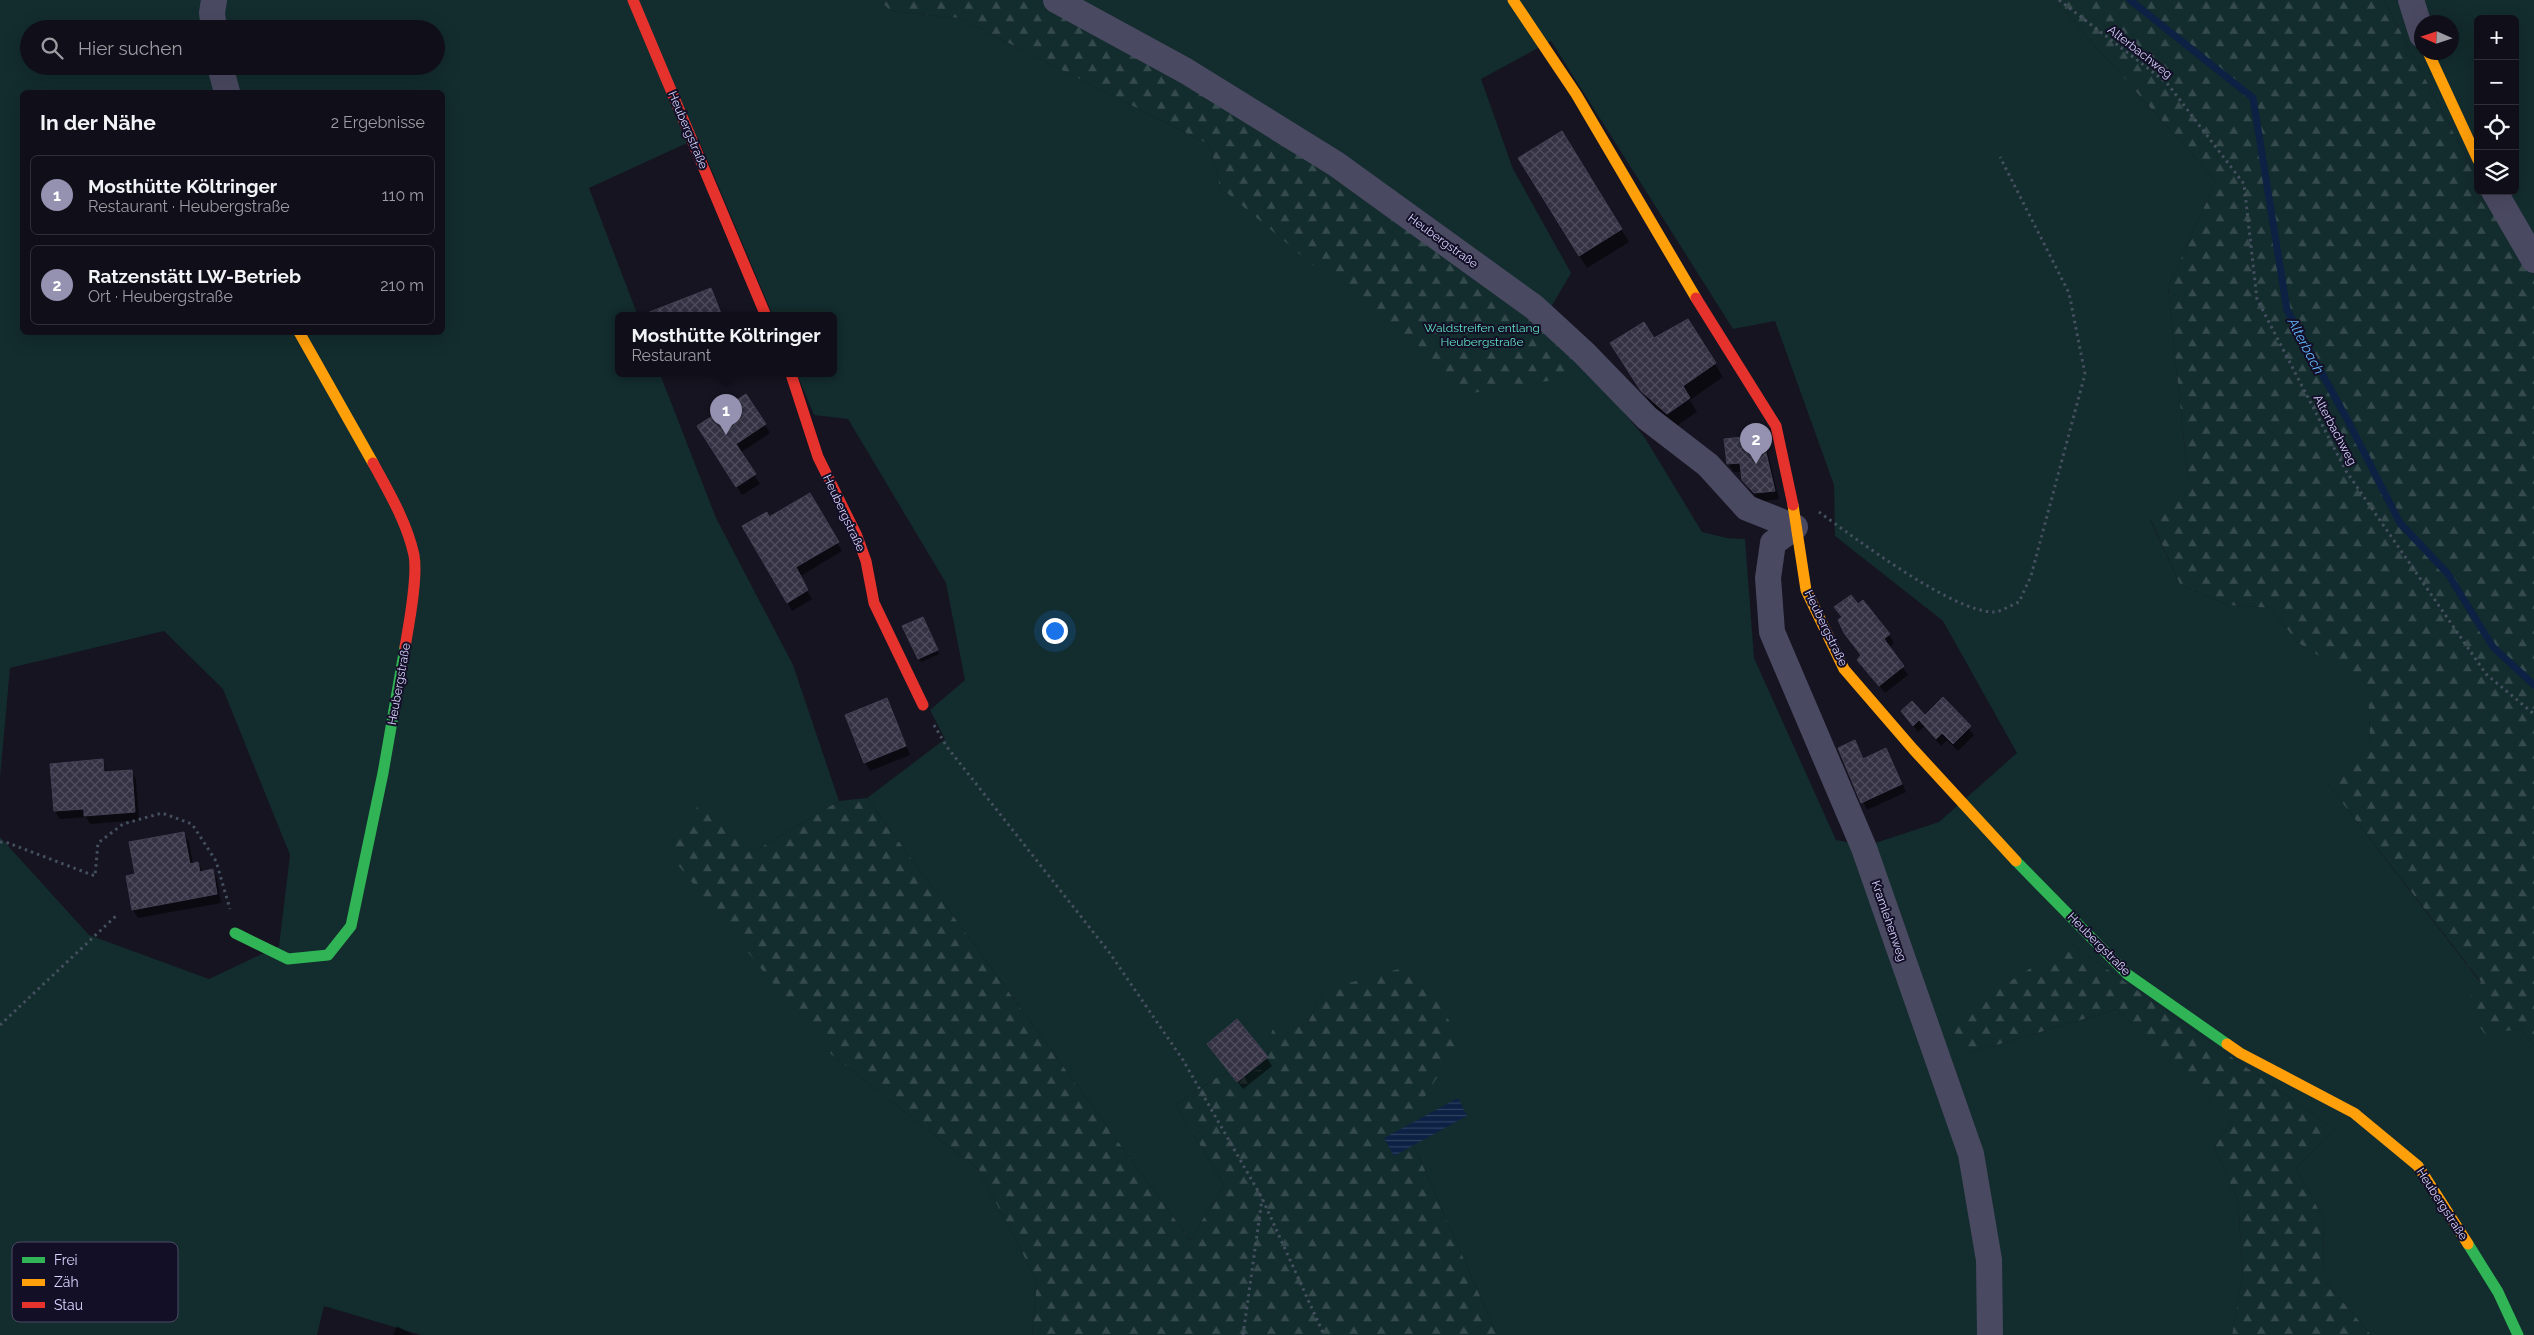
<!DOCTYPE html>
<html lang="de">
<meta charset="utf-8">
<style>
body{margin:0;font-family:Raleway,sans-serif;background:#191822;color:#f1f3f6}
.controls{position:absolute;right:15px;top:15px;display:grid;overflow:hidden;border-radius:8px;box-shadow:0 5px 20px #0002}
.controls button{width:45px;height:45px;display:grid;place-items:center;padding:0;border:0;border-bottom:1px solid #302f38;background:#100f19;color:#f1f3f6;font:25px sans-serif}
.compass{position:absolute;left:2414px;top:15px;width:45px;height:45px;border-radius:50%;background:#100f19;box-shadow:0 5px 20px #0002;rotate:273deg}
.you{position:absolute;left:1054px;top:630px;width:18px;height:18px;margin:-12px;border:4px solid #fff;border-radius:50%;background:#1a73e8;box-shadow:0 0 0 8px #1a73e833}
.badge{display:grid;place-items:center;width:32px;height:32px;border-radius:50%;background:#9591b1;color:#fff;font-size:16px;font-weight:700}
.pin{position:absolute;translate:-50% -41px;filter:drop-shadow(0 1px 2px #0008)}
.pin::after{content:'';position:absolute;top:26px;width:18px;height:15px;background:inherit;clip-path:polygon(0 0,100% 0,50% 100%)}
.popup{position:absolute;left:615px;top:312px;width:222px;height:65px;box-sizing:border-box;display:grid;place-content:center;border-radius:8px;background:#100f19;filter:drop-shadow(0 1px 4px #0005);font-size:16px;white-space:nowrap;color:#9c9ca2}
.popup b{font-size:19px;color:#f1f3f6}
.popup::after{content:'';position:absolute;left:50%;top:100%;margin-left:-10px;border:10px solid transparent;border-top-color:#100f19}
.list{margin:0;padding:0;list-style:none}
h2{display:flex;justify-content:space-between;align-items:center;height:65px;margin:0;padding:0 20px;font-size:21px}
h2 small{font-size:16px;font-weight:400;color:#9c9ca2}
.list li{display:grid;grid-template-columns:32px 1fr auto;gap:15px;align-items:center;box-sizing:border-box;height:80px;margin:0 10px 10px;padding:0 10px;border:1px solid #302f38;border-radius:8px}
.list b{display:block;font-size:19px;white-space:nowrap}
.list p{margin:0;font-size:16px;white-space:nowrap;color:#9c9ca2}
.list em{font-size:16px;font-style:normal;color:#9c9ca2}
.icon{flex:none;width:28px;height:28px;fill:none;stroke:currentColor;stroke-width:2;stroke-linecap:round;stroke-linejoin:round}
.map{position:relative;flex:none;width:2534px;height:1335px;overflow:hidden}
.search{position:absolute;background:#100f19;box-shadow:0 5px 20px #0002;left:20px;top:20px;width:425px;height:55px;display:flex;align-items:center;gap:12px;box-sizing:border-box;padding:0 18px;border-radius:28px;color:#9c9ca2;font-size:19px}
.panel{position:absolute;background:#100f19;box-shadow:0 5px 20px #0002;left:20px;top:90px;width:425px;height:245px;border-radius:8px}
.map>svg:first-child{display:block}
</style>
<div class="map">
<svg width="2534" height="1335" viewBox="0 0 2534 1335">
<defs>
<pattern id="forest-firs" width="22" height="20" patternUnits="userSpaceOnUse" patternTransform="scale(1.25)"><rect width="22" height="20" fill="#132c2d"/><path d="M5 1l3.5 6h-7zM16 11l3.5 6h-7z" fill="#354a4c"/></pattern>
<pattern id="water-rules" width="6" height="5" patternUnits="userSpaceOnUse" patternTransform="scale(1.25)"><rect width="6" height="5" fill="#0d2144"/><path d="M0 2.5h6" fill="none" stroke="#304060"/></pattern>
<pattern id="building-cross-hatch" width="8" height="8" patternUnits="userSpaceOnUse" patternTransform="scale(1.25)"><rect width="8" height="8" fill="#343243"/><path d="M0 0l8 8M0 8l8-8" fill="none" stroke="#514f5f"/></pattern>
</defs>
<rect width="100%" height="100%" fill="#161421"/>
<path fill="#132c2d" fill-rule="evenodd" d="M0 0H879L891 11 959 18 1210 145 1220 187 1592 374 1645 438 1702 532 1727 538 1745 539 1754 658 1836 840 1866 846 1939 822 2017 753 1943 621 1835 536 1834 485 1775 321 1733 329 1551 41 1481 79 1513 169 1571 273 1547 314 1049 0H2054L2216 181 2168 287 2188 480 2150 519 2180 584 2227 605 2271 608 2297 642 2369 687 2370 740 2327 783 2481 983 2465 1006 2485 1033 2520 1029 2534 1044V1335H2371L2324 1280 2323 1218 2296 1168 2335 1130 2070 943 1963 1055 2117 1009 2231 1123 2214 1147 2238 1201 2243 1274 2232 1335H1497L1406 1127 1324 990 1307 1024 1272 1031 1265 1069 1219 1076 1176 1105 1224 1185 1190 1240 867 798 945 739 930 710 965 680 946 583 848 419 814 415 797 374H834V316H773L698 138 589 188 638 316H618V374H660L716 518 793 665 839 801 755 851 827 1051 979 1170 1037 1281 1032 1335H421L324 1306 317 1335H0V837L89 935 209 979 279 946 290 855 223 689 164 631 10 668 0 778ZM29 29H436V66H29ZM22 92H442V332H22Z
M2384 0H2534V274L2485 191H2515V19H2478V180ZM2422 22H2452V52H2422Z"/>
<path fill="url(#forest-firs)" d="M879 0H1049L1402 210 1592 374 1466 394 1220 187 1210 145 959 18 891 11Z
M2054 0H2384L2478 180V191H2485L2534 274V1044L2520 1029 2485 1034 2464 1006 2481 982 2327 783 2370 740 2368 687 2297 642 2271 608 2227 605 2180 584 2150 518 2188 480 2168 287 2216 181Z
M867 798 1190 1240 1224 1185 1176 1105 1219 1076 1265 1069 1272 1030 1307 1024 1324 990 1413 965 1461 1039 1406 1127 1497 1335H1032L1037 1281 979 1170 827 1051 662 845 699 805 755 851 839 801Z
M2070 943 2335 1130 2296 1168 2323 1218 2324 1280 2371 1335H2232L2243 1274 2238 1201 2214 1147 2231 1123 2117 1009 1963 1055 1949 1020Z"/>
<path fill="url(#water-rules)" d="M1458 1098 1467 1116 1394 1156 1384 1138Z"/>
<path fill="#0007" d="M1528 172 1621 229 1629 242 1587 268Z
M710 290 722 316H666L663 308Z
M1688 321 1723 377 1690 400 1697 412 1675 427 1651 404 1619 357Z
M746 396 770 433 740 453 760 484 742 495 704 435Z
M1761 436 1766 445 1779 499 1760 502 1748 488 1742 472H1734L1728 464Z
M810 495 842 551 799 577 812 599 792 611 744 526 769 518Z
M1858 606 1889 635 1894 643 1889 648 1908 675 1885 693 1859 660 1862 656 1845 633 1842 618 1836 608Z
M925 622 939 654 921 662 919 658Z
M886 699 910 755 870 771 865 762Z
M1943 699 1974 735 1958 751 1947 740 1941 746 1924 727 1918 732 1903 712 1925 716Z
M1839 749 1863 760 1890 757 1906 792 1867 810Z
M102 761 108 773 131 771 136 780 139 820 90 824 86 817 60 819 55 811Z
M184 833 189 842 193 864 198 863 203 872 212 871 217 879 221 903 138 918 133 910 137 875Z
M1208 1044 1267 1058 1272 1066 1243 1089Z
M397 1326 413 1335H393Z"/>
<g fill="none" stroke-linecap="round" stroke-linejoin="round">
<path stroke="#0d2144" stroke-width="7" d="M2130 0 2253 98 2287 310 2347 419 2400 523 2448 574 2493 647 2534 685"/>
</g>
<path fill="url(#building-cross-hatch)" stroke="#433f54" d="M1562 131 1622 229 1579 256 1518 158Z
M711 288 722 316H642V315Z
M1688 319 1716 363 1683 386 1690 398 1667 414 1641 391 1610 343 1644 322 1654 338Z
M746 394 766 424 736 444 756 474 736 487 697 426Z
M1762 435 1775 491 1754 493 1742 480 1740 463 1727 464 1724 439Z
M810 493 839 542 796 567 808 590 787 603 742 526 767 512 769 517Z
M1851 595 1858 604 1863 600 1890 634 1884 639 1904 666 1879 686 1857 660 1861 655 1844 633 1838 620 1842 617 1834 607Z
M923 617 938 650 918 659 902 626Z
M1943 697 1971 726 1953 744 1942 733 1936 739 1919 720 1913 726 1901 711 1912 701 1925 715Z
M887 698 906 746 864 763 845 715Z
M1855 740 1863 759 1886 748 1902 784 1861 803 1838 748Z
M103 759 104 772 132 770 135 812 84 816V809L54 811 50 764Z
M184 832 190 864 198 862 200 872 213 869 217 894 132 910 126 876 135 874 129 842Z
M1237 1019 1268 1057 1237 1082 1207 1044Z"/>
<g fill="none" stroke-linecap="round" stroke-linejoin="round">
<path stroke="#44505f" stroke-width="3" stroke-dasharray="2.5 4" stroke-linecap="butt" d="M2059 0 2167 83 2244 184 2257 299 2346 471 2486 674 2534 714
M1819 512C1855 538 1952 612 1994 612 2001 612 2011 605 2019 602L2031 576 2085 374 2069 293 2000 157
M934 725 947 747 1109 952 1183 1060 1262 1198 1324 1335
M0 842 8 843 95 876 98 843 123 824 162 813 192 824 216 861 230 909
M0 1025 118 914
M1243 1335 1262 1199"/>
<path stroke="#4a4962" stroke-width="26" d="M1056 0 1186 71 1336 164 1534 307 1584 353 1647 418 1708 465 1747 508 1795 527
M2411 0 2422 35
M214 29 212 13 214 0
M220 66 227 92
M2494 191 2534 260
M1795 527 1773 543 1768 578 1772 632 1864 848 1971 1154 1989 1260 1990 1335"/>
<path stroke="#30b455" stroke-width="11" d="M2016 861 2127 974 2227 1044
M235 933 288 959 328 955 351 926 383 773 405 647
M2468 1244 2498 1292 2518 1335"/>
<path stroke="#ff9f0a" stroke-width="11" d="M1513 0 1576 94 1696 298
M2428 52 2478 160
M299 332 373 463
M1793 505 1806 590 1844 669 1913 749 2016 861
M2227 1044 2240 1053 2354 1113 2418 1166 2468 1244"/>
<path stroke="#e5322d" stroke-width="11" d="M633 0 766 316
M1696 298 1776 426 1793 505
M791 374 818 457 857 536 866 561 874 603 923 705
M373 463C389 492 407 523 414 555 418 577 409 624 405 647"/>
</g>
<g text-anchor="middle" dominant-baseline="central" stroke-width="4" stroke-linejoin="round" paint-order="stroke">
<g font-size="12" fill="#d9d4ff" stroke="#130f26">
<text transform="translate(2140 52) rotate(38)">Alterbachweg</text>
<text transform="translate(688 130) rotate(67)">Heubergstraße</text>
<text transform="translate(1443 241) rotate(36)">Heubergstraße</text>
<text transform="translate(2335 430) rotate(62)">Alterbachweg</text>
<text transform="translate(844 513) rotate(65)">Heubergstraße</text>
<text transform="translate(1826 628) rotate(64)">Heubergstraße</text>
<text transform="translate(399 684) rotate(-80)">Heubergstraße</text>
<text transform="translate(1889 921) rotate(71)">Kramlehenweg</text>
<text transform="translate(2099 944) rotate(45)">Heubergstraße</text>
<text transform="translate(2442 1204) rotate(57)">Heubergstraße</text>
</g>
<g font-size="12" fill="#5fe0c0" stroke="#130f26">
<text x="1482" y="328">Waldstreifen entlang<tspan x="1482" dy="14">Heubergstraße</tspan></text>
</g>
<g font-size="14" font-style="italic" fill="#62b6ff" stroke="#130f26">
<text transform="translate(2306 346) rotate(62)">Alterbach</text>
</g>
</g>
<rect x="12" y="1242" width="166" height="80" rx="8" fill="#130f26" stroke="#4e4a67" stroke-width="1"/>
<rect x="22" y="1257" width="23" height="6" fill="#30b455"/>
<rect x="22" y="1279" width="23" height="7" fill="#ff9f0a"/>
<rect x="22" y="1302" width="23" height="6" fill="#e5322d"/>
<g font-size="14" fill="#d9d4ff">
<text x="54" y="1265">Frei</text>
<text x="54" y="1287">Zäh</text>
<text x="54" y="1310">Stau</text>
</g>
</svg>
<div class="controls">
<button>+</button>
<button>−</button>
<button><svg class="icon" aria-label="locate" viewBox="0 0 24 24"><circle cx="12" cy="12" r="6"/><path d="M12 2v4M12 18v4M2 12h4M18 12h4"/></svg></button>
<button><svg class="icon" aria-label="layers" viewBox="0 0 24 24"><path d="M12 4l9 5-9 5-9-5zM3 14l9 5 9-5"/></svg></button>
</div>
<svg class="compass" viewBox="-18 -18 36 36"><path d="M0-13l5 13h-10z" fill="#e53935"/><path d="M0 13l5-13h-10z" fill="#9c9ca2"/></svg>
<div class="you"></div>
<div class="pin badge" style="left:726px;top:435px">1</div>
<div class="popup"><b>Mosthütte Költringer</b>Restaurant</div>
<div class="pin badge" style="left:1756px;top:464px">2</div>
<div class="search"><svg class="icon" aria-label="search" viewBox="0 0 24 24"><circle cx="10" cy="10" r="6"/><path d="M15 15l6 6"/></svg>Hier suchen</div>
<section class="panel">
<h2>In der Nähe<small>2 Ergebnisse</small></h2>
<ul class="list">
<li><span class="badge">1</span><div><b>Mosthütte Költringer</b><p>Restaurant · Heubergstraße</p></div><em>110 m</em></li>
<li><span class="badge">2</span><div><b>Ratzenstätt LW-Betrieb</b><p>Ort · Heubergstraße</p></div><em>210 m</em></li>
</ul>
</section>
</div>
